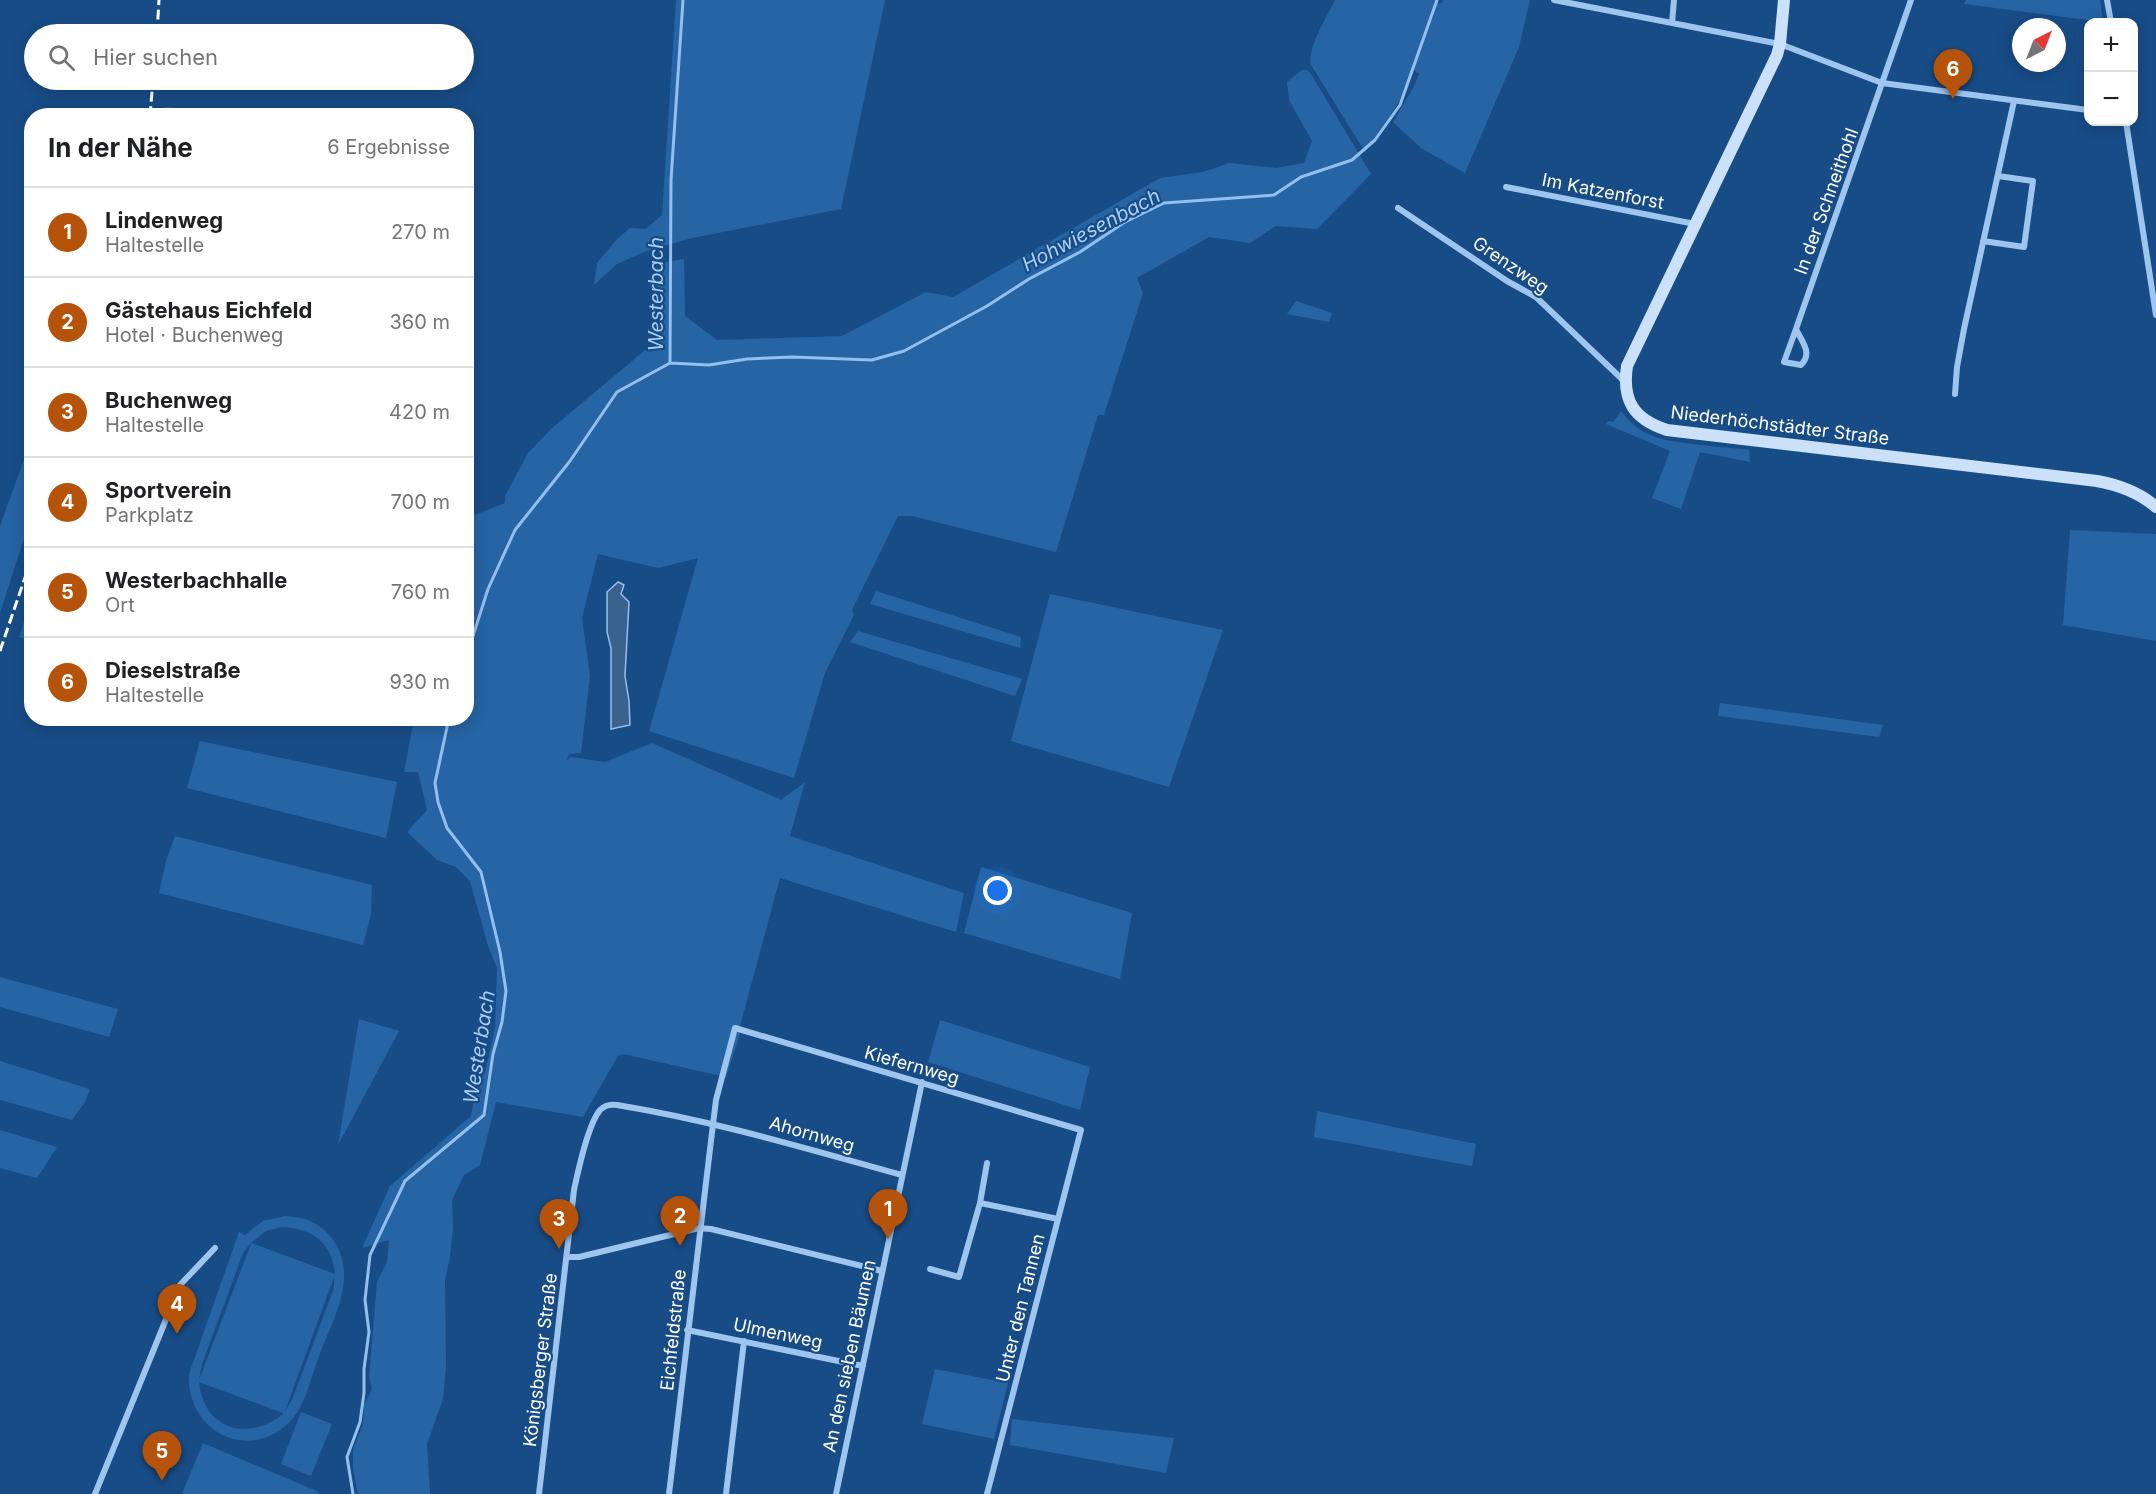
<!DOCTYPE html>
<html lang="de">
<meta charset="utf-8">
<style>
body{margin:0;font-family:Inter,sans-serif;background:#f6f6f6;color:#202124}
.controls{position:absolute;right:18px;top:18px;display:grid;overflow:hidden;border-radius:12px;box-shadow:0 3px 15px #0003}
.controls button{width:54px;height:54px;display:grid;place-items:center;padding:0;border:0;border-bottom:2px solid #e0e0e0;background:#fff;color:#202124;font:30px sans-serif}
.compass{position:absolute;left:2012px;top:18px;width:54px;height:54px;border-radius:50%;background:#fff;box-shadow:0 3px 15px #0003;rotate:42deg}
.you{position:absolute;left:998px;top:891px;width:21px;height:21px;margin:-15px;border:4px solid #fff;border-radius:50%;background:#1a73e8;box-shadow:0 0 0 9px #1a73e833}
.badge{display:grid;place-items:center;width:39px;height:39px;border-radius:50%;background:#b45309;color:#fff;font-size:20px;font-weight:700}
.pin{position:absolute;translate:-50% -50px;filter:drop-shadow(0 2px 3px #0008)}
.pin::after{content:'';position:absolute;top:32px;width:21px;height:18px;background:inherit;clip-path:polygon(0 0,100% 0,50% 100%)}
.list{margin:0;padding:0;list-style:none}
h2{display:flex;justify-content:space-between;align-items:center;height:78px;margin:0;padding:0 24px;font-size:26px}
h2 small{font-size:20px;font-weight:400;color:#757577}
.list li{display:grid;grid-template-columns:39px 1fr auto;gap:18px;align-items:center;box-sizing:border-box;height:90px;padding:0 24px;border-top:2px solid #e0e0e0}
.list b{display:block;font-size:22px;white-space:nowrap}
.list p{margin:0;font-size:20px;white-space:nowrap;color:#757577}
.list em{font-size:20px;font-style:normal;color:#757577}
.icon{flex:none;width:33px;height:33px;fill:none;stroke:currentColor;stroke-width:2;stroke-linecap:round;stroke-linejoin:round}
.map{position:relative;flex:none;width:2156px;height:1494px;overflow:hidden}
.search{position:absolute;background:#fff;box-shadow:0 3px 15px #0003;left:24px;top:24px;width:450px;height:66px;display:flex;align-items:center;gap:15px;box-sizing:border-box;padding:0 21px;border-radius:33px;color:#757577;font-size:22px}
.panel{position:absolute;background:#fff;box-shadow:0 3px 15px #0003;left:24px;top:108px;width:450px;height:618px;border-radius:24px}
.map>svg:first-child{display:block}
</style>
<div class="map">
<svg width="2156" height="1494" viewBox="0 0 2156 1494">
<rect width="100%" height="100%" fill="#184c87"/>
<path fill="#2764a4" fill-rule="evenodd" d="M676 0H885L841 209 692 238 644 252 617 264 594 285 597 263 617 239 630 228 646 229 662 215Z
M1335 0H1437L1436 4 1442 3 1443 0H1530L1519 47 1465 173 1421 148 1393 122 1413 88 1419 74 1414 70 1408 87 1376 139 1365 152 1311 65C1307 47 1327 17 1335 0Z
M1966 0H2100L2103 22 1964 4Z
M1302 70H1307L1311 74 1371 174 1317 229 1276 226 1250 243 1209 237 1137 278 1143 293 1104 415H1098L1056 552 912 516H898L852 610 854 615 825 673 794 778 649 731 698 558 658 568 598 554 582 618 590 676 581 753 569 754 567 760 571 757 605 762 652 743 781 800 805 782 790 836 964 893 956 932 780 878 740 1026V1034L726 1077 623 1054 618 1056 583 1117 496 1102 480 1165 464 1175 452 1200 453 1229 450 1257 445 1280 446 1366 443 1399 427 1444 430 1494H358L353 1468V1450L363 1424 364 1405 372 1389 369 1377 377 1282 387 1262 389 1240 362 1248 390 1186 471 1116 475 1092 485 1072 495 1028 497 968 488 946 470 881 456 867 437 860 407 832 427 810 418 772H404L414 719 466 718 467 518 505 503V496L528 453 551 429 650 346 660 263 684 259 685 316 717 340 842 336 926 292 953 297 1160 178 1203 172 1230 163 1276 168 1304 163 1312 141 1289 100 1287 82Z
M165 107 291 115H164Z
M1296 301 1332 313 1329 322 1287 314Z
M1621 411C1628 420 1636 428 1646 433 1668 445 1722 446 1749 450L1750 462 1700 452 1681 509 1652 498 1670 451 1606 424 1608 421 1613 422Z
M31 440V517L0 613V526Z
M2070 530 2156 534V641L2063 625Z
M876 591 1021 637 1020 648 870 604Z
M1050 594 1223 630 1169 787 1011 741Z
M31 600H32L31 640 19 637Z
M858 631 1022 679 1015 696 850 642Z
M1720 703 1883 725 1879 737 1718 716Z
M200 741 397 782 386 838 187 788Z
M175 836 372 885 371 914 363 945 159 893 166 861Z
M981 867 1132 913 1120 979 964 933Z
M0 977 118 1009 109 1037 0 1007Z
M359 1019 399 1031 338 1145Z
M940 1020 1090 1067 1080 1110 928 1062Z
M0 1061 90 1089 85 1102 72 1120 0 1100Z
M1317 1111 1476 1144 1472 1166 1314 1137Z
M0 1130 57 1147 37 1178 0 1168Z
M285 1216C292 1217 301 1217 308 1220 318 1224 327 1231 333 1240 359 1276 333 1319 319 1356 311 1377 305 1407 289 1423 246 1463 186 1430 189 1374L239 1232 245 1235 263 1221ZM281 1227C312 1228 332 1242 335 1274L251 1243 266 1231ZM250 1244H251L199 1380 202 1364 243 1253ZM334 1277V1288L292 1400 285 1411ZM199 1382 283 1413V1414C248 1442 204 1430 199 1382Z
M935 1369 1008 1383 994 1439 922 1424Z
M301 1412 332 1424 311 1476 281 1464Z
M1012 1419 1174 1438 1166 1473 1010 1445Z
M203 1443 319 1492 318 1494H182Z"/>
<path fill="#3a628d" stroke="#91c0f0" stroke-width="1.5" d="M618 582 624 585 621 594 629 602 625 676 629 701 630 725 611 729V648L607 632V592Z"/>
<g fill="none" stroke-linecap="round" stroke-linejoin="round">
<path stroke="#91c0f0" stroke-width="3" d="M670 363 709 365 747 359 792 357 872 360 904 351 987 306 1029 279 1080 252 1125 222 1164 203 1274 195 1301 177 1352 160 1375 140 1400 105 1437 0
M466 658 488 589 515 530 570 461 617 392 670 363 671 180 683 0
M353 1494 347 1457 360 1422 364 1393V1369L369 1332 365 1300 370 1255 405 1181 484 1115 493 1054 502 1022 506 991 500 952 481 872 447 828 438 802 435 783 449 718"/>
<path stroke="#9ec5ed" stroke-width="6" d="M1554 0 1780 44 1882 83 2088 110
M2107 0 2111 22
M1672 23 1674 0
M2126 122 2156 315
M1506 187 1695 224
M1398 208 1507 281 1536 297 1625 382
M1983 241 2024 247 2033 181 1998 176
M1796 329 1784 362 1801 365C1813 353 1802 342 1796 329L1911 0
M1955 394 1957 367 1964 329 2014 101
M980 1203 1058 1219
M567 1257H579L699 1228 711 1229 882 1271
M930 1269 959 1277 980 1203 987 1163
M687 1330 863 1366
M95 1494 180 1285 215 1248
M539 1494 574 1190C578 1171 588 1124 600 1110 605 1105 611 1104 617 1105 715 1121 808 1149 902 1175
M669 1494 713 1124 716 1100 735 1028 1081 1130 987 1494
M726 1494 744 1341
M836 1494 922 1082"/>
<path stroke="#cbe1f9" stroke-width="12" d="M1784 0 1780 44 1777 55 1627 366C1622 400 1633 419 1667 430L2097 481C2119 485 2139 492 2156 507"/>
<path stroke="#fff" stroke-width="3" stroke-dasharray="10 4.5" stroke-linecap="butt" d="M157 34 159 0
M150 116 153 80
M0 651 32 557"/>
</g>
<g text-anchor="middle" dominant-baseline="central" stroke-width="4.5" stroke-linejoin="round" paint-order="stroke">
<g font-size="18" fill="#fff" stroke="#184c87">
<text transform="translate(1603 191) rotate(11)">Im Katzenforst</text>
<text transform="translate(1826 201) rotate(-70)">In der Schneithohl</text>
<text transform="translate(1511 265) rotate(34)">Grenzweg</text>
<text transform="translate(1780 425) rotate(7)">Niederhöchstädter Straße</text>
<text transform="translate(912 1065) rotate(16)">Kiefernweg</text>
<text transform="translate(812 1134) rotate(16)">Ahornweg</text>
<text transform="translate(1020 1308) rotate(-76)">Unter den Tannen</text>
<text transform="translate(673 1330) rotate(-84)">Eichfeldstraße</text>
<text transform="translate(778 1333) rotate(12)">Ulmenweg</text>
<text transform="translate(849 1356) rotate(-78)">An den sieben Bäumen</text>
<text transform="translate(540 1360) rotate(-83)">Königsberger Straße</text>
</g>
<g font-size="20" font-style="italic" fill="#aacff5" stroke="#184c87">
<text transform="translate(1091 230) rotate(-28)">Hohwiesenbach</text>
<text transform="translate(656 294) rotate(-90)">Westerbach</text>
<text transform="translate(479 1047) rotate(-81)">Westerbach</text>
</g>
</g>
</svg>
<div class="controls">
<button>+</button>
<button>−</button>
</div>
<svg class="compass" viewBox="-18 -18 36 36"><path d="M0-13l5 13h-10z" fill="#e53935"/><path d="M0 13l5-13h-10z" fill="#757577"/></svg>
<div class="you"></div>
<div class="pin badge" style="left:888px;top:1239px">1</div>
<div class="pin badge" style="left:680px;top:1246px">2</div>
<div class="pin badge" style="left:559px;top:1249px">3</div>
<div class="pin badge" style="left:177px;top:1334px">4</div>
<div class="pin badge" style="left:162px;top:1481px">5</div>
<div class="pin badge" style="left:1953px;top:99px">6</div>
<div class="search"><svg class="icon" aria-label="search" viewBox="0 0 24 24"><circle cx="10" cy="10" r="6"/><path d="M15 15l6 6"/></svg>Hier suchen</div>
<section class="panel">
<h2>In der Nähe<small>6 Ergebnisse</small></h2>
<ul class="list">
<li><span class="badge">1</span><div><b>Lindenweg</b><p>Haltestelle</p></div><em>270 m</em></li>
<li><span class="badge">2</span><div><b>Gästehaus Eichfeld</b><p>Hotel · Buchenweg</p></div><em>360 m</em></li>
<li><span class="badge">3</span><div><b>Buchenweg</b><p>Haltestelle</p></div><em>420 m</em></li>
<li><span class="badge">4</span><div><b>Sportverein</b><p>Parkplatz</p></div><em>700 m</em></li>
<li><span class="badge">5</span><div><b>Westerbachhalle</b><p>Ort</p></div><em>760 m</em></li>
<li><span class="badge">6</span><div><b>Dieselstraße</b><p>Haltestelle</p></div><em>930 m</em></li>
</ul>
</section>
</div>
